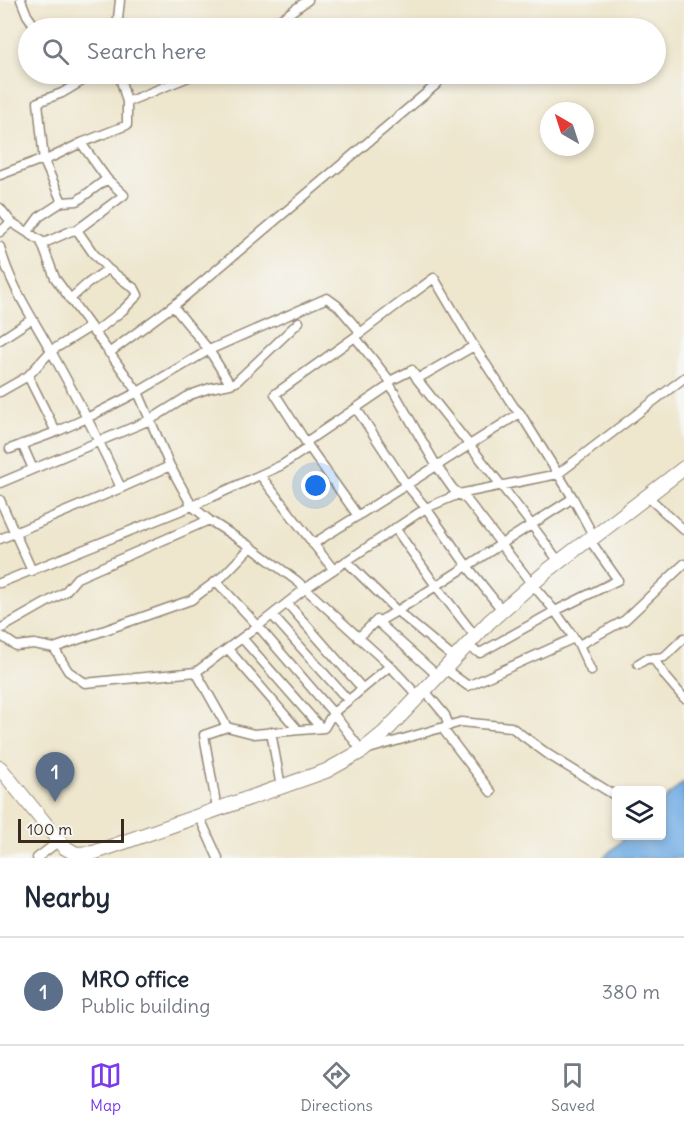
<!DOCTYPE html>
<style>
body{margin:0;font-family:Delius,sans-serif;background:#f6f6f7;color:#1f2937}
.controls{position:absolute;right:18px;bottom:18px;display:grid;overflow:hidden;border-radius:6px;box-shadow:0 3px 9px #0003}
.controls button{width:54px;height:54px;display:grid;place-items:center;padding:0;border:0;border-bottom:2px solid #e0e1e3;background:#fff;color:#1f2937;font:30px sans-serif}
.compass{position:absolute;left:540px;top:102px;width:54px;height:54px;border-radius:50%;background:#fff;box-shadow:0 3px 9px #0003;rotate:321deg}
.scale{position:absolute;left:18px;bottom:15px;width:106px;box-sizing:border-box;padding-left:6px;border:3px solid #3b2a1e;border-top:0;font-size:16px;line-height:21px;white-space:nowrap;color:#3b2a1e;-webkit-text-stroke:4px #f6f6f2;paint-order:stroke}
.you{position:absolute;left:316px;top:486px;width:21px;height:21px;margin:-15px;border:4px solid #fff;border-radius:50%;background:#1a73e8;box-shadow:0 0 0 9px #1a73e833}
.badge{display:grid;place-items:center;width:39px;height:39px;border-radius:50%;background:#7c3aed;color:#fff;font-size:20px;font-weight:700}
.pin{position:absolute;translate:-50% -50px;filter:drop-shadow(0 2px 3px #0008)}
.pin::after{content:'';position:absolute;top:32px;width:21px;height:18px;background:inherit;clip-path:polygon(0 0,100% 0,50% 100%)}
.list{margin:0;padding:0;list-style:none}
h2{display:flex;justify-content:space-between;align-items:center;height:78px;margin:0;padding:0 24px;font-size:26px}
h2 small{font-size:20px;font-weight:400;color:#747a83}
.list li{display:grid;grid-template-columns:39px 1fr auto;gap:18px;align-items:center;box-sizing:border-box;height:108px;padding:0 24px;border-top:2px solid #e0e1e3}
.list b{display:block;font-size:22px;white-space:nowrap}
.list p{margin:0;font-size:20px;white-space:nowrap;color:#747a83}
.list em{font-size:20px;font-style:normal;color:#747a83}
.icon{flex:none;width:33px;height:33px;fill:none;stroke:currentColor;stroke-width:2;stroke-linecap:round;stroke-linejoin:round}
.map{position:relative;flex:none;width:684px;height:858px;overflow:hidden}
.search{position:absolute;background:#fff;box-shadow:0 3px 9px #0003;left:18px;right:18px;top:18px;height:66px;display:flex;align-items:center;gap:15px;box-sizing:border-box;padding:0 21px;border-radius:33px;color:#747a83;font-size:22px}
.sheet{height:186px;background:#fff}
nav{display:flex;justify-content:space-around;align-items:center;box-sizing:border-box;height:84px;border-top:2px solid #e0e1e3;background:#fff;font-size:16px;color:#747a83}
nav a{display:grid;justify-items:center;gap:3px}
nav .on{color:#7c3aed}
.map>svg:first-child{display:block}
</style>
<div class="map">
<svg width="684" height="858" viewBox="0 0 684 858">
<rect width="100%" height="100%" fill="#f6f6f2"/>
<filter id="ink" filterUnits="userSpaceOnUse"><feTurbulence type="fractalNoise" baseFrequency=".0167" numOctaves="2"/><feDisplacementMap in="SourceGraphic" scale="12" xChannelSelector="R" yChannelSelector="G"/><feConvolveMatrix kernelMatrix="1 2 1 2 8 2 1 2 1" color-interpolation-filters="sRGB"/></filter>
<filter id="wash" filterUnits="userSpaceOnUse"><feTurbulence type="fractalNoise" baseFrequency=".008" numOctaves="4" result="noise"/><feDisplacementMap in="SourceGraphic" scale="24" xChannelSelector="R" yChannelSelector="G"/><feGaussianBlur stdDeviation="1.35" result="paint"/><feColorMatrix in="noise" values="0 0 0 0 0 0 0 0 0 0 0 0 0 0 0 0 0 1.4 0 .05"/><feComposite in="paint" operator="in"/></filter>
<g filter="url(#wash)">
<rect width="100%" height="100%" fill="#eee6cd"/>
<path fill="#74afe5" stroke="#586c82" stroke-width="1.5" d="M684 781V858H603L627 836H662V802Z"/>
</g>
<g filter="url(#ink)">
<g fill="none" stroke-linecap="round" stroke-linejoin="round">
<defs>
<path id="street" d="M21 0 27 15 36 28
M117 28 120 0
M268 28 308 0
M119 74 127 102
M81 143 127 125V102L196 74
M0 175 37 161H44L81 143 107 179
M62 202 44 161 38 102 62 93 94 74
M0 208 11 222 41 241 55 278 138 392 170 466
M0 232 11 222
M28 232 39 217 62 202 77 201 107 179 124 195 77 230
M42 244 71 231 77 230 93 253 108 269 87 284 70 299
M0 247C10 286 33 318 52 353 77 398 100 442 121 488
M173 306 209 350 230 384
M94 333 123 310 138 295 135 289 108 269
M0 340 32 319
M109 353 182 299 437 84
M28 376 51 351 90 327
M417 379C465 440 514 499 559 562
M390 381 412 370 417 379 474 346
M390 385 436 465 453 489 467 500 532 584 555 611 579 645 625 620 684 564
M0 392 28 376 56 432 87 418 138 392 209 350 327 298 338 306 361 333
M356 408 406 484 426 508 467 566 502 610
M306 442 390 385V381L355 337
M22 444 33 469
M309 447 358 516
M10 449 56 432
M260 475 333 569
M0 483 150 420 190 395 210 388 230 384 236 382 299 322
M647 496 684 530
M0 500 32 571
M395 528 436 586 475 636
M0 539 121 488 170 466 192 506 0 583
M313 544 520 413
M346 561 397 611 455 659
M216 581 258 626 196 672 227 727 254 734 324 728 333 713 390 666
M287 603 362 688
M272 615 348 700
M378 622 438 676
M0 629 65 592 77 578 209 520
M0 635 16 646 34 644 54 648
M242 638 321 728
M358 638 377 620 378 622 397 611 573 498
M579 645 591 671
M466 646 480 653 555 611 618 580 589 539
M228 649 298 730
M653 658 666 677 684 698
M638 664 646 659 664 657 684 638
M445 669 468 686 574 638
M196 672 85 683 68 671 54 648 191 600 223 576 251 547
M425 691 445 715 449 726
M419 697 390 666 297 581 251 547 209 520 192 506 282 465 309 447 275 394 355 337 393 308 434 278 474 346 514 407 520 413 573 498 594 537
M442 728 491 792
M271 732 281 787
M616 796 549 755 511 727 461 722 362 751 333 713 258 626 306 588 426 508 459 494 558 474 684 378
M217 809 204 735 227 727
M199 816 218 858
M37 858 59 841"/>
<path id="primary" d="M0 768 64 847 76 854 93 853 326 771 362 751 384 733 489 622 547 571 589 539 594 537 684 468"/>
</defs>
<use href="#street" stroke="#948876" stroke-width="11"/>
<use href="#primary" stroke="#948876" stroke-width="16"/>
<use href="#street" stroke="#fff" stroke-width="8"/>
<use href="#primary" stroke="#fff" stroke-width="14"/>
</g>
</g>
</svg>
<div class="controls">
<button><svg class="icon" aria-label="layers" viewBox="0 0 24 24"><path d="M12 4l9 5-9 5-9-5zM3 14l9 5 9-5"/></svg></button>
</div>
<svg class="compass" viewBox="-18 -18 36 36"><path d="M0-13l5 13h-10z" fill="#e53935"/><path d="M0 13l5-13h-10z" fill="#747a83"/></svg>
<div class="scale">100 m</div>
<div class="you"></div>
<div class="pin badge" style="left:55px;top:802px;background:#5c6f8a">1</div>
<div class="search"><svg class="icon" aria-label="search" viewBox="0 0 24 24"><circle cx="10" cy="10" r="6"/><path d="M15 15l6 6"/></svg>Search here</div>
</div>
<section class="sheet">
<h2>Nearby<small></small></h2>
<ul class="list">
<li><span class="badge" style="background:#5c6f8a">1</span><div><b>MRO office</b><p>Public building</p></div><em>380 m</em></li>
</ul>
</section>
<nav>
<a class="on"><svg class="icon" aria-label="map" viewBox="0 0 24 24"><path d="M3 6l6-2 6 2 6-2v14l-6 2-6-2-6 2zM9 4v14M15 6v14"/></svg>Map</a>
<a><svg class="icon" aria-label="directions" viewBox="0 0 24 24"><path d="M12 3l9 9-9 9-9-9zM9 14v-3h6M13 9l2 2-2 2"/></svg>Directions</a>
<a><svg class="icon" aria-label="saved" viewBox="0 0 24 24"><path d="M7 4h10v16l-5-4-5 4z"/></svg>Saved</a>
</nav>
